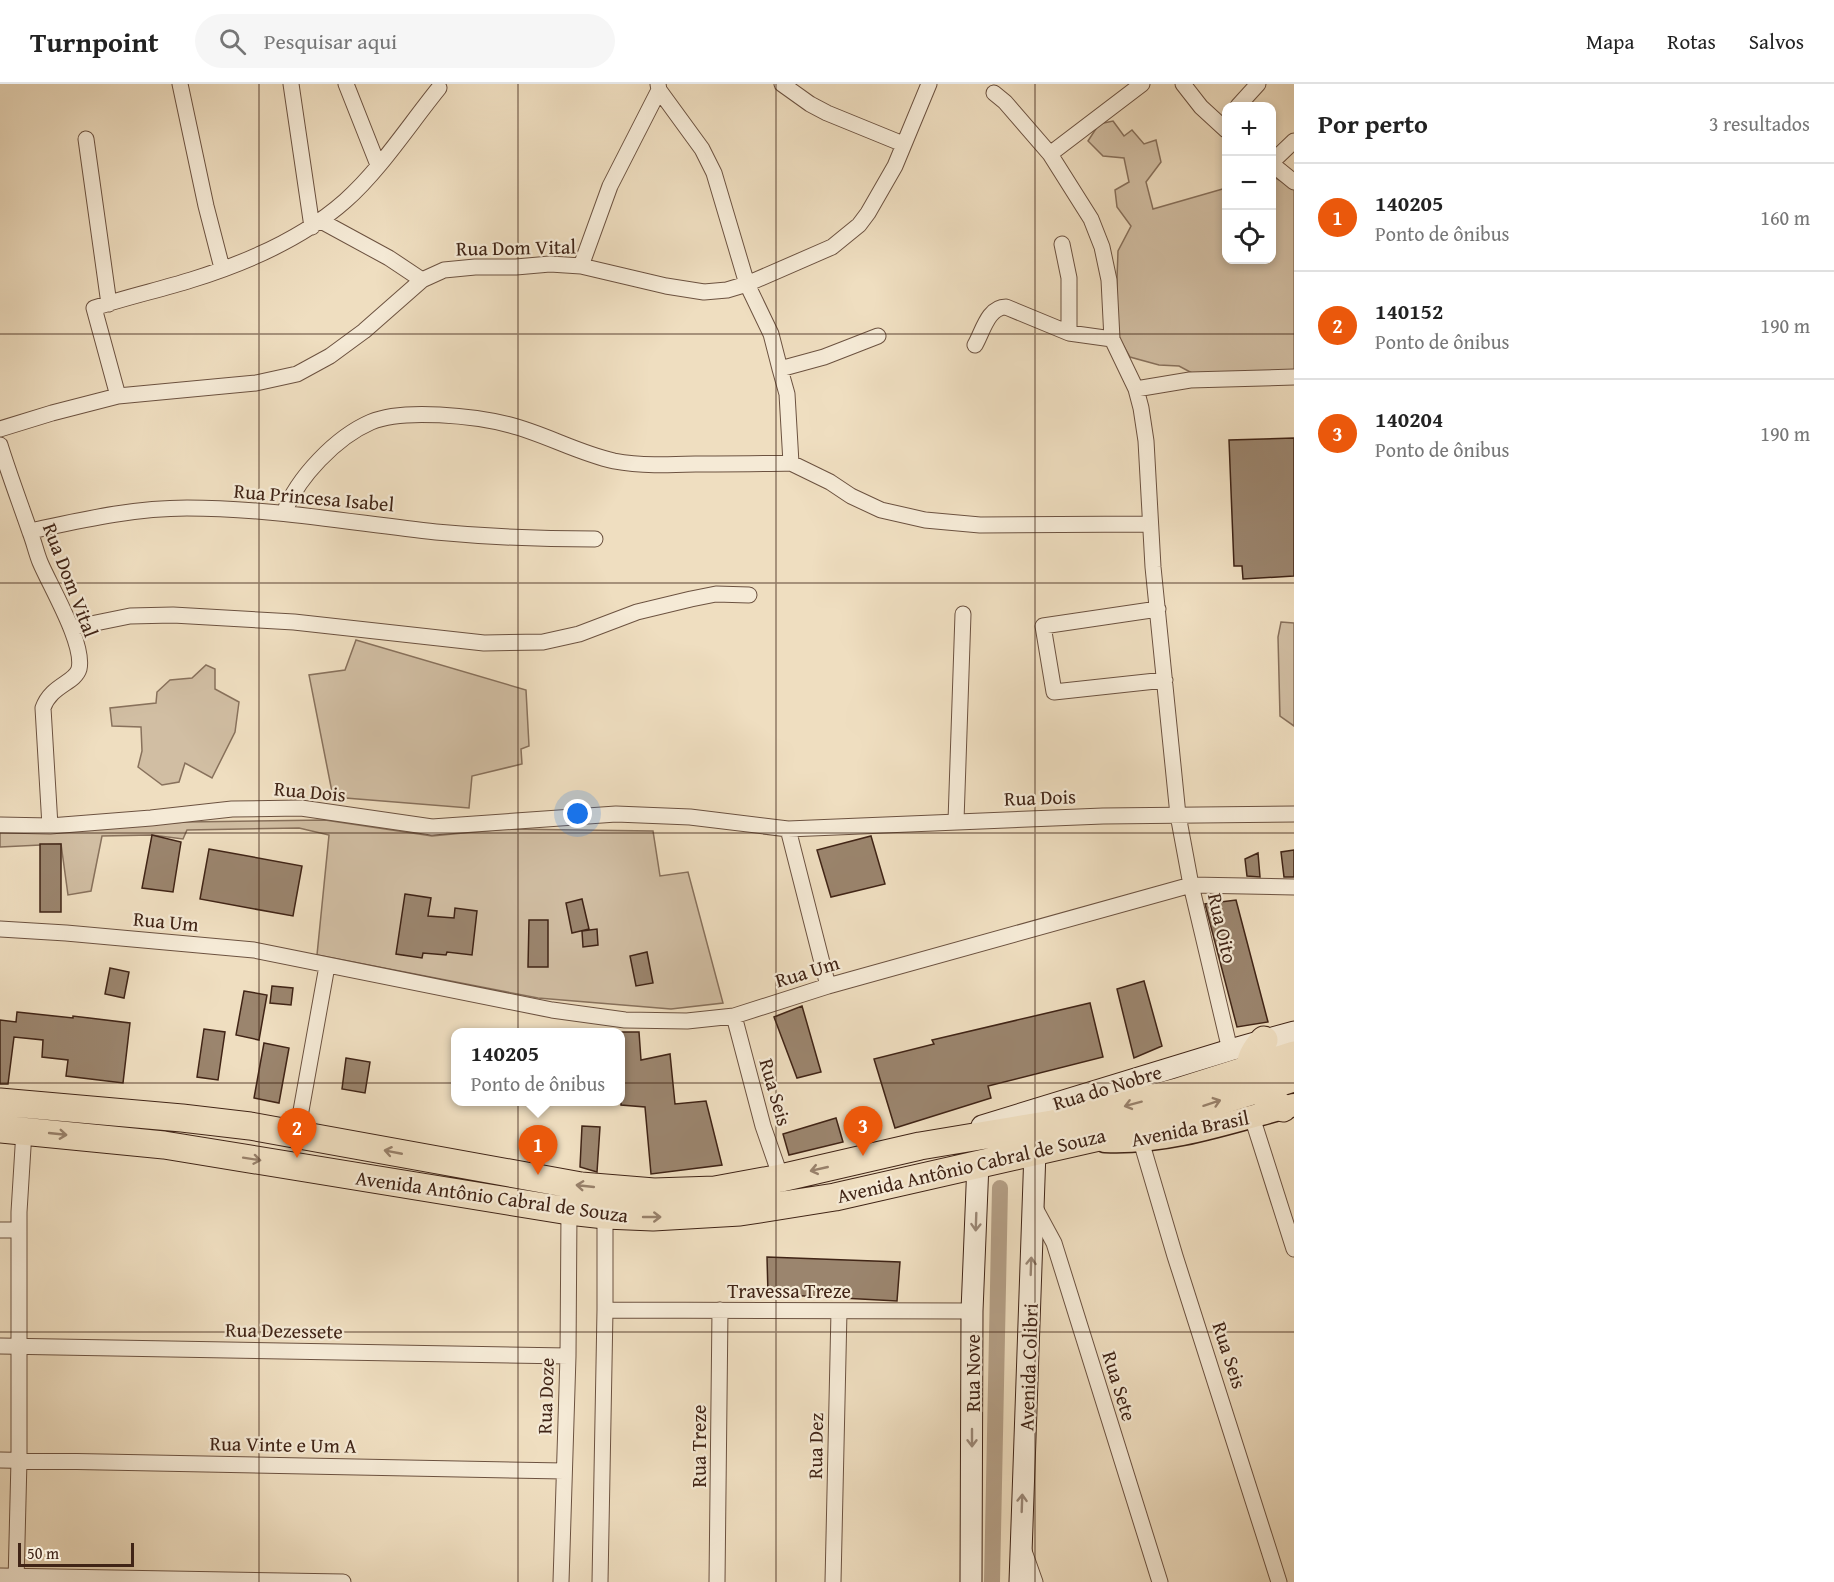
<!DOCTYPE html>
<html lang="pt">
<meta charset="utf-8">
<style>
body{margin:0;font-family:"Gentium Book Plus",serif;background:#f6f6f6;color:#222}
.controls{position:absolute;right:18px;top:18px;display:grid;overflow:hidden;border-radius:12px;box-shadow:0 3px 9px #0003}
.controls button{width:54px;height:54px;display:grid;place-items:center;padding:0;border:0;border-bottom:2px solid #e0e0e0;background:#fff;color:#222;font:30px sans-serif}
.scale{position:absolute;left:18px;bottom:15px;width:116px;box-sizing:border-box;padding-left:6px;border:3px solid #402416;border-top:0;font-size:16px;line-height:21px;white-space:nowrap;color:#402416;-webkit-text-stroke:4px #f5ead6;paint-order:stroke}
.you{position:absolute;left:578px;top:730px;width:21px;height:21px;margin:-15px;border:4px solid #fff;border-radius:50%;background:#1a73e8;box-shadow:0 0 0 9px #1a73e833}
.badge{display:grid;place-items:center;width:39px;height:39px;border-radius:50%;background:#ea580c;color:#fff;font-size:20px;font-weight:700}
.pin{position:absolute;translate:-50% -50px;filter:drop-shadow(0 2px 3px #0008)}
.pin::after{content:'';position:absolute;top:32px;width:21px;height:18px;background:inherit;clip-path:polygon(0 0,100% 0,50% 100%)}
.popup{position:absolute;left:451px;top:944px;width:174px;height:78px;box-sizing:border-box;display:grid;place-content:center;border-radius:12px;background:#fff;filter:drop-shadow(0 2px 4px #0005);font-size:20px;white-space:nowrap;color:#767676}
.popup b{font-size:22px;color:#222}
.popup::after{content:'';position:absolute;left:50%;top:100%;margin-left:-12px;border:12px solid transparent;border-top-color:#fff}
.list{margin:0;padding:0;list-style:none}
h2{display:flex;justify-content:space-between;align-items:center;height:78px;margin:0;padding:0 24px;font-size:26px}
h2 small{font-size:20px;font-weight:400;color:#767676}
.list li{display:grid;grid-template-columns:39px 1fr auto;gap:18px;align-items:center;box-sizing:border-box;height:108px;padding:0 24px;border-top:2px solid #e0e0e0}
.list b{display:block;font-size:22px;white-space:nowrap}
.list p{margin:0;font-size:20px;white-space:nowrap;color:#767676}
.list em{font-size:20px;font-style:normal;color:#767676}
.icon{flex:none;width:33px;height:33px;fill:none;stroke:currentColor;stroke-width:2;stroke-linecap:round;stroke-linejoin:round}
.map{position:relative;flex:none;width:1294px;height:1498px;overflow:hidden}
header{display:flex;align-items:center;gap:36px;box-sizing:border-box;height:84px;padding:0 30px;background:#fff;border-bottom:2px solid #e0e0e0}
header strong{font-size:28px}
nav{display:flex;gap:33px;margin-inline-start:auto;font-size:21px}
.search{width:420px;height:54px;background:#f6f6f6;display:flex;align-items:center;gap:15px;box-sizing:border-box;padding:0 21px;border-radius:33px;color:#767676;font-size:22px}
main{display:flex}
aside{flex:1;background:#fff}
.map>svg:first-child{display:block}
</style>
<header>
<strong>Turnpoint</strong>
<div class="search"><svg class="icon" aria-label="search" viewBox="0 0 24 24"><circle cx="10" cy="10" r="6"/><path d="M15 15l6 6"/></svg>Pesquisar aqui</div>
<nav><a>Mapa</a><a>Rotas</a><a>Salvos</a></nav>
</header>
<main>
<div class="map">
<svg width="1294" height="1498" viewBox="0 0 1294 1498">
<rect width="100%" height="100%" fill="#efdec0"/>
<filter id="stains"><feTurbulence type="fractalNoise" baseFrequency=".00333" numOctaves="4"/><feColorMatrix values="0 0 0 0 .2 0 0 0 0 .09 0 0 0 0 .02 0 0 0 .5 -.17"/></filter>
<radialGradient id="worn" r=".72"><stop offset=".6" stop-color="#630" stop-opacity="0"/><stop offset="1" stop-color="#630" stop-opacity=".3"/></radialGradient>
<path fill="#d1bea3" stroke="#88715c" stroke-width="1.5" d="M1113 37 1124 52 1132 46 1144 60 1156 56 1161 78 1146 98 1153 125 1226 104V176H1272V92L1294 104V291L1192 289 1179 282 1159 281 1130 273 1117 250V195L1118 167 1131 142 1117 123 1115 106 1129 98 1124 74 1103 72 1088 57 1099 40Z
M1281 538 1294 539V642L1280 632 1278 553Z
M356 556 526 606 529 662 521 665 522 680 472 692 469 724 333 713 309 591 345 586Z
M206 581 215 585V605L239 618 235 648 212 694 185 679 179 698 162 701 138 683 142 667 141 643 112 642 110 624 156 619 157 608 170 596 192 594Z
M325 736 432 752 505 745 653 747 660 792 688 788 723 919 671 925 538 914 317 871 329 751 299 744 187 746 183 755 152 751 102 752 91 807 68 811 61 760 0 763V747H37L186 738Z"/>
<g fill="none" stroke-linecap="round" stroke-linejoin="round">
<path stroke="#b49f86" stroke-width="16" d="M992 1498 1000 1104"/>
</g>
<path fill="#9b856e" stroke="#402416" stroke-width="1.5" d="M1294 354V492L1243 495 1242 482H1234L1229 356Z
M152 751 181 758 173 808 142 804Z
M871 752 885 800 831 813 817 766Z
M40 760H61V828H40Z
M209 765 302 782 293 832 200 815Z
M1294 766V793H1284L1281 768Z
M1258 769 1260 793 1247 792 1245 775Z
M405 810 431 814 428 832 454 834 455 824 477 827 472 871 447 868 446 871 423 869 422 874 396 870Z
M582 815 589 845 572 849 566 819Z
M1236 816 1268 938 1237 943 1205 820Z
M529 836H548V883H528Z
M597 845 598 861 583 863 582 847Z
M647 868 653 899 636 902 630 872Z
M110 884 129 888 124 914 105 910Z
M1144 897 1162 962 1134 974 1117 905Z
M272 902 293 904 291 921 270 919Z
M244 907 267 911 259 956 236 951Z
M1090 919 1103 973 988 1002 991 1014 895 1044 874 975 934 960 932 956Z
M802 922 821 988 797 994 774 933Z
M17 928 73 934V932L130 939 123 999 66 992 68 976 42 973 43 956 14 953 8 1000H0V936L16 938Z
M204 945 225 948 218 996 197 993Z
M621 948H639L641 976 670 970 675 1020 706 1017 722 1081 651 1090 645 1023 621 1021Z
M264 959 289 964 279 1019 254 1014Z
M346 974 370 978 365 1009 342 1005Z
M836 1034 843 1058 789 1071 783 1050Z
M582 1042 600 1043 597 1088 580 1083Z
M767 1173 900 1178 897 1217 768 1210Z"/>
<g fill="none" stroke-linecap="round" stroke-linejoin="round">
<defs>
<path id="street" d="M180 0 206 122 222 184
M291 0 312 143
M346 0 378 81
M658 0 659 6 702 65 714 89 747 200 771 250 780 285 787 310 791 379 830 398 851 412 881 426 925 436 980 441 1149 440
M782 0 810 20 827 29 903 60
M1183 0 1201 23 1226 46
M994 9 1005 18 1050 70 1091 135 1102 163 1109 196 1112 255 1136 305 1141 324 1146 357 1153 483 1178 731 1191 801 1230 966
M1238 22 1258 0
M86 55 109 220
M1050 70 1142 0
M1272 78 1294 57
M1272 80 1294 98
M321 137 389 174 422 196
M1062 160 1069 194V249
M581 182 610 102 659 6
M975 261C983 247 988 223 1006 223L1069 249 1112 255
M780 285 824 273 878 252
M1136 305 1190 296 1294 293
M118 312 94 224C126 213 159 206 191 196 246 179 302 155 345 117 380 86 409 41 439 4
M0 345 52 329 118 312 256 299 297 290 330 272 364 247 422 196 444 186 475 183H516L550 180 581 182 666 202 704 208 727 206 747 200 832 163 859 141 868 129 895 82 929 0
M0 361C9 390 20 419 30 448 34 458 36 468 40 478 50 502 85 560 79 585 75 599 51 601 43 624L50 742
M284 429C297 394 336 353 371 338 403 324 476 332 510 341 545 350 578 369 614 377 641 382 668 381 696 380 727 380 759 380 791 379
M30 447C82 436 133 424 187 424 271 424 353 439 436 448 489 453 542 455 595 455
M1158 525 1043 542 1054 608 1165 596
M71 544 130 532 173 531 294 538 484 559 543 558 579 550 637 528 691 515 716 510 749 511
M956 737 963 530
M0 741 50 742 151 734 232 725 301 724 432 743 616 730 690 733 788 745 828 902
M788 745 1103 732 1294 730
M0 845 66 849 254 866 552 926 625 936 687 937 734 932 828 902 1191 801 1294 803
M734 932 763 1042 781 1094
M1252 1033 1294 1165
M297 1049 327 882
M1141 1057 1175 1172 1279 1498
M1034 1122 1054 1159 1160 1498
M0 1146H19
M605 1226 972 1227
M0 1262 568 1272
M0 1376 564 1387
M1024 1467 1035 1498
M0 1492 343 1498
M16 1498 19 1376V1128L24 1047
M561 1498 568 1272 569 1127
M600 1498 605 1226V1131
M717 1498 720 1226
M833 1498 839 1227"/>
<path id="secondary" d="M982 1042 1230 966 1294 948
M971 1498 972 1227 978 1079
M1020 1498 1035 1067"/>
<path id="primary" d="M1105 1057C1169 1060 1233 1037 1294 1021"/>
<path id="highway" d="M1264 956C1237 985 1252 1007 1283 1024
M0 1018 182 1034 250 1042 581 1102 654 1108 715 1106 781 1094 920 1062 1052 1040 1177 1008 1294 971
M0 1045 164 1061 569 1127 605 1131 653 1133 740 1128 835 1113 1112 1050 1294 994"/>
</defs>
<use href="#street" stroke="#6c5240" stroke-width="17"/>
<use href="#secondary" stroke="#402416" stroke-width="23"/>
<use href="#primary" stroke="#402416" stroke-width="25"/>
<use href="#highway" stroke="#402416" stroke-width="29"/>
<use href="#street" stroke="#f5ead6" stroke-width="15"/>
<use href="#secondary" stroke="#f5ead6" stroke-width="21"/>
<use href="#primary" stroke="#efdec0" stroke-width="22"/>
<use href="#highway" stroke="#efdec0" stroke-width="27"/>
</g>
<defs><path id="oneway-shaft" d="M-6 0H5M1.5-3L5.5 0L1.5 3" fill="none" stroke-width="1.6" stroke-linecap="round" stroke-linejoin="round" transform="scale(1.5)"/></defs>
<g stroke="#98816b">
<use href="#oneway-shaft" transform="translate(1212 1019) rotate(-18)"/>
<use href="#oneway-shaft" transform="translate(1133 1020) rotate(165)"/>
<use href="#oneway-shaft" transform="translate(58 1050) rotate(6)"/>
<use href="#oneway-shaft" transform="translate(393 1068) rotate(-169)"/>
<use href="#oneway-shaft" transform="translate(252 1075) rotate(9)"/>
<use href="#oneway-shaft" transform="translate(819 1085) rotate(167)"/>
<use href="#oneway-shaft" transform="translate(585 1102) rotate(-174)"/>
<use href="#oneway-shaft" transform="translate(652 1133)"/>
</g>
<g stroke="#9a8776">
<use href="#oneway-shaft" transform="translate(976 1138) rotate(92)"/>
<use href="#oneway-shaft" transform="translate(1031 1182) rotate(-88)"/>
<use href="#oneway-shaft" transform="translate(972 1354) rotate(90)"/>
<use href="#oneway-shaft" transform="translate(1022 1419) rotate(-88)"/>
</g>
<path fill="none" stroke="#402416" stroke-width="1.5" stroke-opacity="0.55" d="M259 0V1498M518 0V1498M776 0V1498M1035 0V1498M0 250H1294M0 499H1294M0 749H1294M0 999H1294M0 1248H1294"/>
<g text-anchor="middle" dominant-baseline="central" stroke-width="4.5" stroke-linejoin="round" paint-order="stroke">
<g font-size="20" fill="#402416" stroke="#f5ead6">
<text transform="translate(516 163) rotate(-1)">Rua Dom Vital</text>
<text transform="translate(314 413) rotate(5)">Rua Princesa Isabel</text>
<text transform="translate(71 496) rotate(69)">Rua Dom Vital</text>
<text transform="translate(310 707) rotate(5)">Rua Dois</text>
<text transform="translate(1040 713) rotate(-2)">Rua Dois</text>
<text transform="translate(166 837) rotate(5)">Rua Um</text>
<text transform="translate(1223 844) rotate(77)">Rua Oito</text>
<text transform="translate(807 887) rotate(-17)">Rua Um</text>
<text transform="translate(1107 1003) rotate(-17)">Rua do Nobre</text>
<text transform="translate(776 1008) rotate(74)">Rua Seis</text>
<text transform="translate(1190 1044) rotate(-11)">Avenida Brasil</text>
<text transform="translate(971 1081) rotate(-13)">Avenida Antônio Cabral de Souza</text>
<text transform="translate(492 1112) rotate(8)">Avenida Antônio Cabral de Souza</text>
<text x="789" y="1206">Travessa Treze</text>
<text transform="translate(284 1246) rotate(1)">Rua Dezessete</text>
<text transform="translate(1230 1271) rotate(72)">Rua Seis</text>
<text transform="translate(1028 1283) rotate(-88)">Avenida Colibri</text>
<text transform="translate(972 1289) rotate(-90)">Rua Nove</text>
<text transform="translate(1120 1302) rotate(73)">Rua Sete</text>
<text transform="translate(545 1312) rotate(-88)">Rua Doze</text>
<text transform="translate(283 1360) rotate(1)">Rua Vinte e Um A</text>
<text transform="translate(698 1362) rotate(-90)">Rua Treze</text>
<text transform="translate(815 1362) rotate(-89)">Rua Dez</text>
</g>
</g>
<rect width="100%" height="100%" filter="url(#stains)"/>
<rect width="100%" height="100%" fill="url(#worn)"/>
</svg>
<div class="controls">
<button>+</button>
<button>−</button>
<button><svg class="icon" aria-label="locate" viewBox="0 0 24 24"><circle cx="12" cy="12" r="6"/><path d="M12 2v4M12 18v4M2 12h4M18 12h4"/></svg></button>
</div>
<div class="scale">50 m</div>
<div class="you"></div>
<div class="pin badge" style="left:538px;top:1091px">1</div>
<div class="popup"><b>140205</b>Ponto de ônibus</div>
<div class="pin badge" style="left:297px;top:1074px">2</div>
<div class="pin badge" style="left:863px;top:1072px">3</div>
</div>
<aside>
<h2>Por perto<small>3 resultados</small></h2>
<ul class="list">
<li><span class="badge">1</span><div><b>140205</b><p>Ponto de ônibus</p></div><em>160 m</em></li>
<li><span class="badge">2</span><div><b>140152</b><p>Ponto de ônibus</p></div><em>190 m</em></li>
<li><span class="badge">3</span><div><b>140204</b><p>Ponto de ônibus</p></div><em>190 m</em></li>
</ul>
</aside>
</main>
